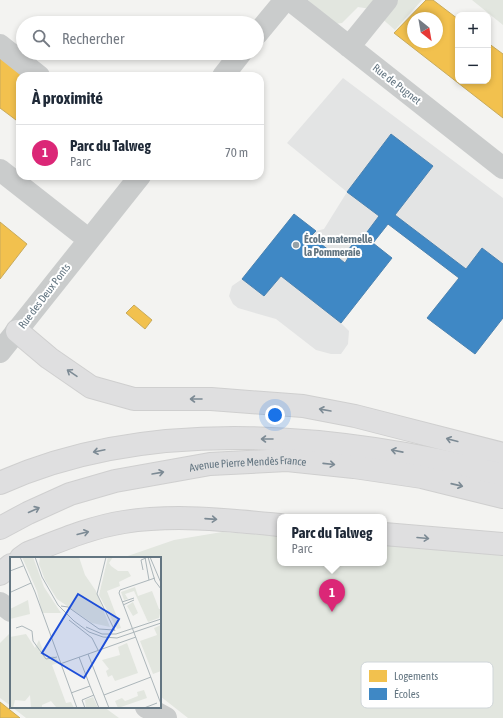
<!DOCTYPE html>
<html lang="fr">
<meta charset="utf-8">
<style>
body{margin:0;font-family:"Asap Condensed",sans-serif;background:#f2f2f3;color:#1f2937}
.controls{position:absolute;right:12px;top:12px;display:grid;overflow:hidden;border-radius:8px;box-shadow:0 2px 6px #0003}
.controls button{width:36px;height:36px;display:grid;place-items:center;padding:0;border:0;border-bottom:1px solid #e0e1e3;background:#fff;color:#1f2937;font:20px sans-serif}
.compass{position:absolute;left:407px;top:12px;width:36px;height:36px;border-radius:50%;background:#fff;box-shadow:0 2px 6px #0003;rotate:149deg}
.you{position:absolute;left:275px;top:415px;width:14px;height:14px;margin:-10px;border:3px solid #fff;border-radius:50%;background:#1a73e8;box-shadow:0 0 0 6px #1a73e833}
.badge{display:grid;place-items:center;width:26px;height:26px;border-radius:50%;background:#db2777;color:#fff;font-size:13px;font-weight:700}
.pin{position:absolute;translate:-50% -33px;filter:drop-shadow(0 1px 2px #0008)}
.pin::after{content:'';position:absolute;top:21px;width:14px;height:12px;background:inherit;clip-path:polygon(0 0,100% 0,50% 100%)}
.popup{position:absolute;left:277px;top:514px;width:110px;height:52px;box-sizing:border-box;display:grid;place-content:center;border-radius:8px;background:#fff;filter:drop-shadow(0 1px 3px #0005);font-size:13px;white-space:nowrap;color:#747a83}
.popup b{font-size:15px;color:#1f2937}
.popup::after{content:'';position:absolute;left:50%;top:100%;margin-left:-8px;border:8px solid transparent;border-top-color:#fff}
.list{margin:0;padding:0;list-style:none}
h2{display:flex;justify-content:space-between;align-items:center;height:52px;margin:0;padding:0 16px;font-size:17px}
h2 small{font-size:13px;font-weight:400;color:#747a83}
.list li{display:grid;grid-template-columns:26px 1fr auto;gap:12px;align-items:center;box-sizing:border-box;height:56px;padding:0 16px;border-top:1px solid #e0e1e3}
.list b{display:block;font-size:15px;white-space:nowrap}
.list p{margin:0;font-size:13px;white-space:nowrap;color:#747a83}
.list em{font-size:13px;font-style:normal;color:#747a83}
.icon{flex:none;width:22px;height:22px;fill:none;stroke:currentColor;stroke-width:2;stroke-linecap:round;stroke-linejoin:round}
.map{position:relative;flex:none;width:503px;height:718px;overflow:hidden}
.search{position:absolute;background:#fff;box-shadow:0 2px 6px #0003;left:16px;top:16px;width:248px;height:44px;display:flex;align-items:center;gap:10px;box-sizing:border-box;padding:0 14px;border-radius:22px;color:#747a83;font-size:15px}
.panel{position:absolute;background:#fff;box-shadow:0 2px 6px #0003;left:16px;top:72px;width:248px;height:108px;border-radius:12px}
.map>svg:first-child{display:block}
</style>
<div class="map">
<svg width="503" height="718" viewBox="0 0 503 718">
<rect width="100%" height="100%" fill="#f3f3f1"/>
<path fill="#e3e4e4" d="M343 78 503 198V318L475 354 427 318 458 278 388 224 373 243 392 258 341 323 349 331 348 344 341 354H331L316 350 276 319 238 308 233 304 229 296 232 286 242 279 294 214 316 231 324 229 347 192 287 143Z"/>
<path fill="#e2e6df" d="M308 0H422L395 30 371 9 358 7 342 23 335 24Z
M472 0H503V25Z
M222 532 280 536V563H384V544L503 550V718H188L160 696V558H122L174 540Z
M9 634 11 636V706L0 698V643Z
M12 707H104L119 718H26Z"/>
<path fill="#f2c14e" stroke="#c7aa5d" fill-rule="evenodd" d="M426 0H433L458 19V81H488V43L503 54V118L394 33ZM413 18H437V42H413Z
M0 52 30 76H20V123L0 108Z
M0 222 27 244 0 279Z
M134 305 152 320 145 329 126 313Z
M0 702 20 718H0Z"/>
<path fill="#3f88c5" stroke="#4a82b1" d="M391 134 433 166 395 215 466 269 482 248 503 264V318L475 354 427 318 459 278 388 224 373 243 392 258 341 323 281 276 264 296 242 279 294 214 316 231 311 236 345 263 348 258 344 255 361 234 364 236 379 216 347 192Z"/>
<g fill="none" stroke-linecap="round" stroke-linejoin="round">
<defs>
<g id="major">
<path d="M17 331 49 358 91 387 134 399H211L303 406 355 416 503 454"/>
<path d="M0 483C153 414 345 435 503 475"/>
<path id="s1" d="M0 528 28 513 70 494 115 481 210 464 287 460 354 467 422 477 503 497"/>
<path d="M384 534 503 544"/>
<path d="M21 558 28 553C59 541 91 527 124 522 175 514 229 520 280 525"/>
<path d="M0 574 11 565"/>
</g>
</defs>
<use href="#major" stroke="#cfcfcf" stroke-width="24"/>
<path stroke="#cacccc" stroke-width="22" d="M290 0 503 168
M257 34 285 0
M0 45 39 76
M349 47 387 0
M223 76 241 53
M0 170 88 239
M0 352 140 176
M0 603 11 611
M146 707 166 718"/>
<use href="#major" stroke="#dfdfe0" stroke-width="22"/>
</g>
<defs><path id="oneway-shaft" d="M-6 0H5M1.5-3L5.5 0L1.5 3" fill="none" stroke-width="1.6" stroke-linecap="round" stroke-linejoin="round"/></defs>
<g stroke="#7c8a94">
<use href="#oneway-shaft" transform="translate(72 373) rotate(-146)"/>
<use href="#oneway-shaft" transform="translate(196 399) rotate(-180)"/>
<use href="#oneway-shaft" transform="translate(325 410) rotate(-170)"/>
<use href="#oneway-shaft" transform="translate(267 439) rotate(-180)"/>
<use href="#oneway-shaft" transform="translate(452 440) rotate(-165)"/>
<use href="#oneway-shaft" transform="translate(99 451) rotate(168)"/>
<use href="#oneway-shaft" transform="translate(397 451) rotate(-169)"/>
<use href="#oneway-shaft" transform="translate(329 464) rotate(6)"/>
<use href="#oneway-shaft" transform="translate(158 473) rotate(-10)"/>
<use href="#oneway-shaft" transform="translate(457 485) rotate(13)"/>
<use href="#oneway-shaft" transform="translate(34 510) rotate(-24)"/>
<use href="#oneway-shaft" transform="translate(211 519) rotate(4)"/>
<use href="#oneway-shaft" transform="translate(83 533) rotate(-14)"/>
<use href="#oneway-shaft" transform="translate(423 538) rotate(5)"/>
</g>
<circle fill="#95a1a8" stroke="#fff" stroke-width="1.5" cx="296" cy="245" r="4"/>
<g text-anchor="middle" dominant-baseline="central" stroke-width="4" stroke-linejoin="round" paint-order="stroke">
<g font-size="11" fill="#637581" stroke="#fff">
<text transform="translate(397 84) rotate(38)">Rue de Pugnet</text>
<text transform="translate(44 296) rotate(-53)">Rue des Deux Ponts</text>
<text stroke="none"><textPath href="#s1" startOffset="259">Avenue Pierre Mendès France</textPath></text>
</g>
<g font-size="11" font-weight="bold" fill="#637581" stroke="#fff" text-anchor="start">
<text x="304" y="239">École maternelle<tspan x="304" dy="13">la Pommeraie</tspan></text>
</g>
</g>
<g transform="translate(10 557)">
<rect width="151" height="151" fill="#f3f3f1"/>
<path d="M12 0H23L34 30 51 56H32L27 34ZM30 0H69L75 18 86 34 100 70 82 66 47 42 35 23 29 7ZM98 0H103L99 6 101 9 108 14H118L121 19 109 25 110 29 97 34 111 71 107 72 89 38ZM125 30 128 39 142 34 149 52H151L149 61 138 65 124 34 115 37 118 42 114 43 111 35ZM18 43 20 57 0 62V52ZM123 45 128 56 123 59 117 49ZM151 68V114L143 117 130 84 147 78 144 71ZM16 77 25 91 29 83 36 101 43 99 47 102 48 106 42 108 56 146 61 145 64 151 46 150 41 144 32 148V151H21L20 138 15 144 5 143 3 151H0V80ZM117 86 128 116 105 124 102 118 98 120 96 114 99 112 92 103 110 98 108 90ZM134 133 137 141 108 151 105 144 112 141 115 144 118 143 128 139 127 135ZM83 140 88 151H76L75 143Z" fill="#e2e6df"/>
<path fill="none" stroke="#acb6ba" stroke-width="1" d="M10 0 25 35 67 151M25 0 32 20 48 48 64 64 79 75 93 80 107 81 151 66M96 0 87 37 105 74M135 0 139 23M138 0 145 24 151 32M140 0 151 26M133 13 131 3 136 1M0 14 13 9M145 21 110 33 109 36 151 147M1 35 21 26M112 45 124 41M113 48 124 43M51 49 58 50 89 72 104 73M59 63 82 81 88 93M76 70 92 77H106L151 62M6 71 12 69 22 74 23 84 36 102 47 100M78 97 99 151M50 107 126 80M80 129 89 151M61 136 80 129 69 100M94 138 141 120M75 151 72 143 84 138M134 151 147 146"/>
<path fill="#1d4ed8" fill-opacity="0.15" stroke="#1d4ed8" stroke-width="2" d="M68 37 109 62 74 121 32 96Z"/>
<rect width="151" height="151" fill="none" stroke="#637581" stroke-width="2"/>
</g>
<rect x="361" y="662" width="132" height="46" rx="6" fill="#fff" stroke="#d0d6d9" stroke-width="1"/>
<rect x="369" y="670" width="18" height="12" fill="#f2c14e"/>
<rect x="369" y="688" width="18" height="12" fill="#3f88c5"/>
<g font-size="11" fill="#637581">
<text x="394" y="680">Logements</text>
<text x="394" y="698">Écoles</text>
</g>
</svg>
<div class="controls">
<button>+</button>
<button>−</button>
</div>
<svg class="compass" viewBox="-18 -18 36 36"><path d="M0-13l5 13h-10z" fill="#e53935"/><path d="M0 13l5-13h-10z" fill="#747a83"/></svg>
<div class="you"></div>
<div class="pin badge" style="left:332px;top:612px">1</div>
<div class="popup"><b>Parc du Talweg</b>Parc</div>
<div class="search"><svg class="icon" aria-label="search" viewBox="0 0 24 24"><circle cx="10" cy="10" r="6"/><path d="M15 15l6 6"/></svg>Rechercher</div>
<section class="panel">
<h2>À proximité<small></small></h2>
<ul class="list">
<li><span class="badge">1</span><div><b>Parc du Talweg</b><p>Parc</p></div><em>70 m</em></li>
</ul>
</section>
</div>
